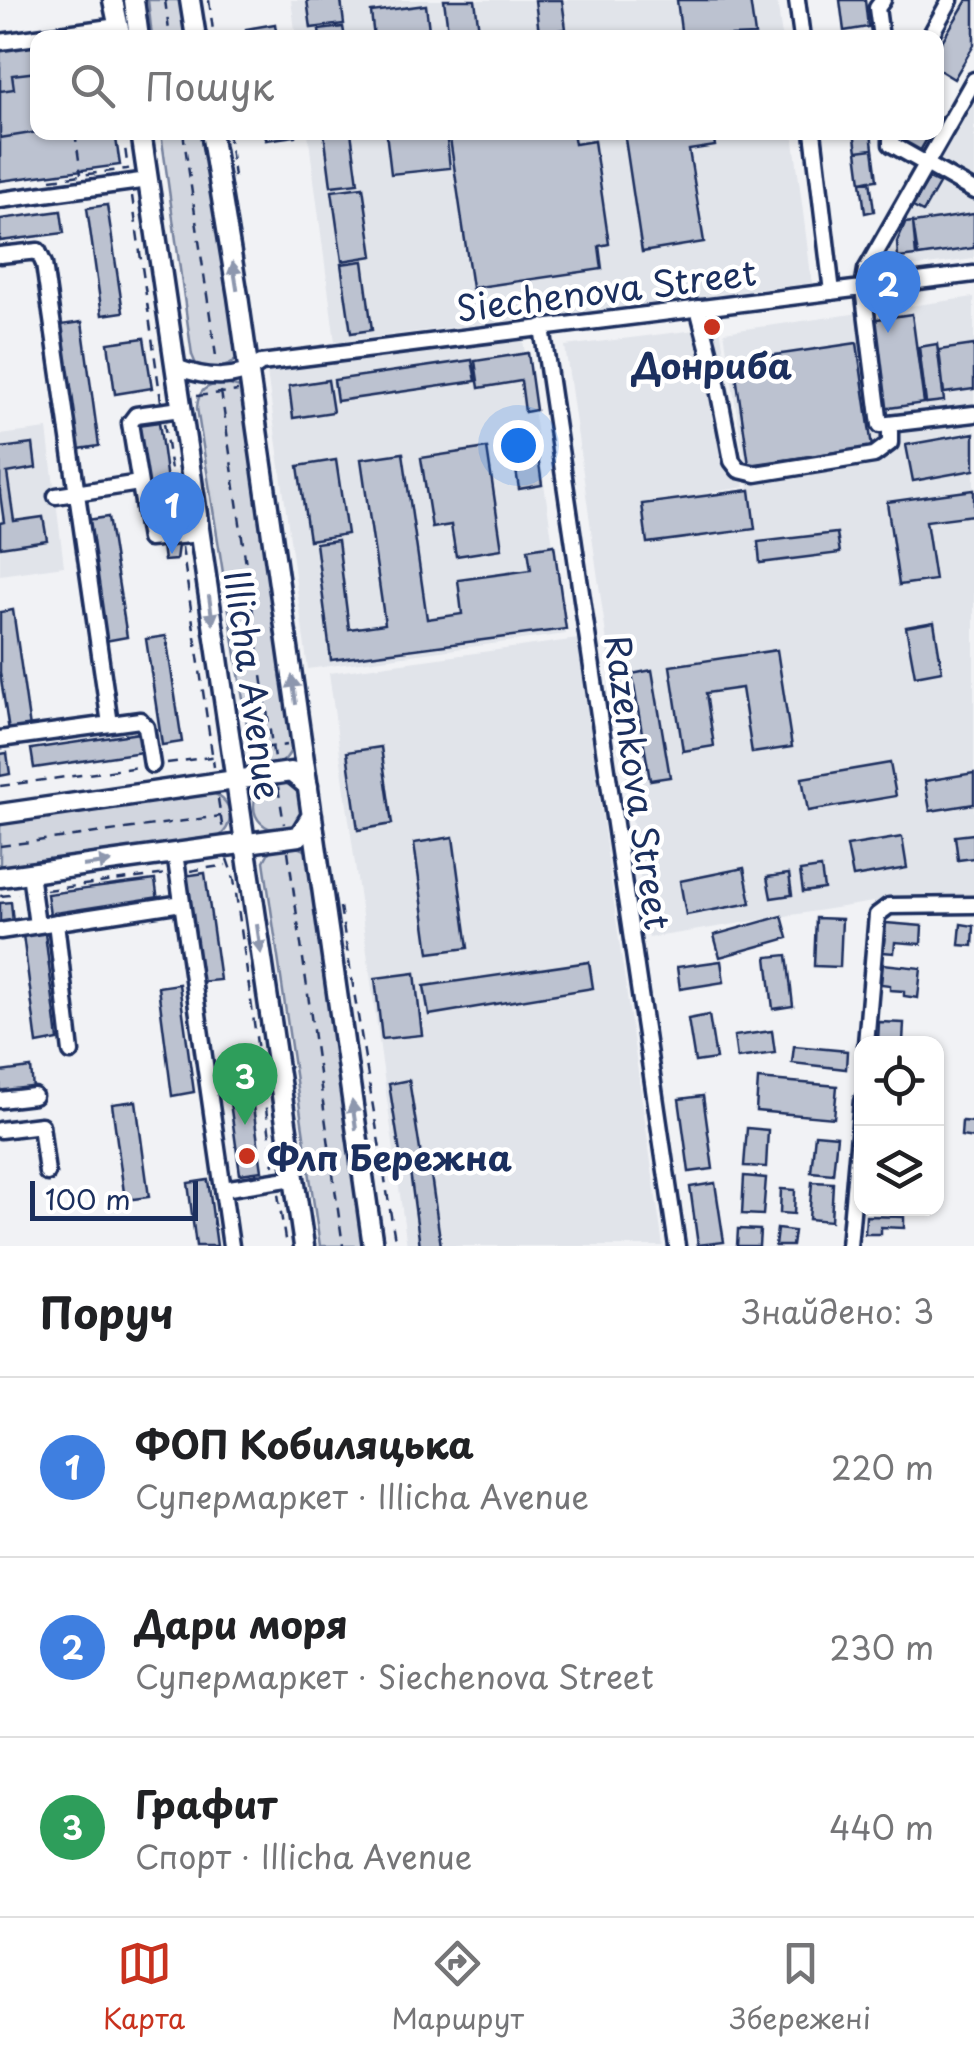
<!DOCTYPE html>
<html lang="uk">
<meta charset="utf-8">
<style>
body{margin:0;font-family:"Playpen Sans",sans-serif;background:#f6f6f6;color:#202124}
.controls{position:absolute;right:30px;bottom:30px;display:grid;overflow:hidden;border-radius:20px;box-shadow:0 2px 8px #0004}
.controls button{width:90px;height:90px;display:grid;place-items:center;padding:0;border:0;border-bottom:2px solid #e0e0e0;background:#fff;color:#202124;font:50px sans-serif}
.scale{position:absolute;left:30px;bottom:25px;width:168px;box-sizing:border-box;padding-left:10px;border:5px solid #1b2f5e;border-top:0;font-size:28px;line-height:35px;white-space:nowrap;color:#1b2f5e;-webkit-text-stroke:8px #fff;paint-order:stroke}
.you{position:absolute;left:518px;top:445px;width:35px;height:35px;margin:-25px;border:8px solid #fff;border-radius:50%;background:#1a73e8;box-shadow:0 0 0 15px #1a73e833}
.badge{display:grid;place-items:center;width:65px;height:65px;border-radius:50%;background:#c8321e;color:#fff;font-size:32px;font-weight:700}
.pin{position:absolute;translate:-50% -82px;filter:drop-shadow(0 2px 5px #0008)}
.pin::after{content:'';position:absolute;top:52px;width:35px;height:30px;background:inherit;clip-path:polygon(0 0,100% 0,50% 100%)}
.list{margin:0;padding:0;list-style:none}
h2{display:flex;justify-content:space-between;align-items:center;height:130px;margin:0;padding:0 40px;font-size:42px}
h2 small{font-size:32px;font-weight:400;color:#757577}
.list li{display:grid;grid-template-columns:65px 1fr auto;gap:30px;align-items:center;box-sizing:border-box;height:180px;padding:0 40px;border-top:2px solid #e0e0e0}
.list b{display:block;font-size:38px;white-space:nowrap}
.list p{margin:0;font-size:32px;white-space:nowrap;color:#757577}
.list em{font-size:32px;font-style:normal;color:#757577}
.icon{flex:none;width:55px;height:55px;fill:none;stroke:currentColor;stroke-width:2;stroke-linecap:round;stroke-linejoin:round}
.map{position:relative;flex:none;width:974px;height:1246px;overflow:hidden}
.search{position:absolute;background:#fff;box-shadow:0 2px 8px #0004;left:30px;right:30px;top:30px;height:110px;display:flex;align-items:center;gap:25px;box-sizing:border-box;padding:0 35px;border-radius:20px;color:#757577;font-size:38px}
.sheet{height:670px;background:#fff}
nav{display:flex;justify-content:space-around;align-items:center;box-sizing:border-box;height:140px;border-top:2px solid #e0e0e0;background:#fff;font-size:28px;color:#757577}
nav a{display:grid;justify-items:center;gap:5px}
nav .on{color:#c8321e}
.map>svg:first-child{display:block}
</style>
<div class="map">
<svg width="974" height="1246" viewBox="0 0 974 1246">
<rect width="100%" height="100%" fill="#f1f2f5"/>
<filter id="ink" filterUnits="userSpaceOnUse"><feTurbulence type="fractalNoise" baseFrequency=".01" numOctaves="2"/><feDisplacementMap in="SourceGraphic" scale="20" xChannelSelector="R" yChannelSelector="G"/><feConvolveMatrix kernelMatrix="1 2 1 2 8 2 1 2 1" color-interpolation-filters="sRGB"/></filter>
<g filter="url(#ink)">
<path fill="#e1e4ea" d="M291 0H777L782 37H296Z
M974 94V259L887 270 886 249Z
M308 133H793L812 283 335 342Z
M974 297V898L873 902 649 938 565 346 720 327 745 487 703 494 749 490 724 332Z
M523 340 566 634 308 669 267 373Z
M47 429 64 566 0 575V435Z
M578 639 619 940 663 1246H407L329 673Z"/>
<path fill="#d2d6df" stroke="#76829e" stroke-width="2.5" d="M148 0H185L190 37H152Z
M161 133H203L238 358C224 370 215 370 197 367L192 355Z
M223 383 240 388 244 398 294 739C289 771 258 778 250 744L197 408C198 390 205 386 223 383Z
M254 806a24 24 0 1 1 48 0a24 24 0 1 1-48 0Z
M205 791C235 796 239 828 212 841L0 870V819Z
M288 845 303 849 310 854 366 1246H320L264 861 270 850Z"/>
<path fill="#bcc2d0" stroke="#1b2f5e" stroke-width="2.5" d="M307 0H341L344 24 311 28Z
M444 0H475L480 38H449Z
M535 0H562L566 29 539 33Z
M677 0H750L755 35 682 38Z
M840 0H865L868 27 844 31Z
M967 0H974V45L954 79 936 68V51Z
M426 5 430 38H374L371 12Z
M275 24 277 38H247L246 29Z
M343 27 345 38H320L319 30Z
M38 43V132H115L120 165 0 181V48Z
M38 72V132L0 138V91L14 89 12 75Z
M265 132H295V136L266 140Z
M324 132H351L358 183 331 186Z
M386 132H446L450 168 391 174Z
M449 132H573L575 144 594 141 609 244 599 246 602 269 472 288Z
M624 132H713L715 146 689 150 704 242 642 252Z
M854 132H871L873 149 857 151Z
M907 132H931L920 151 902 141Z
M873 149 877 180 861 182 857 151Z
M929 179 939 184 923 212 913 207Z
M870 180 874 211 865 213 861 182Z
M363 187 373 256 342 261 332 191Z
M107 205 123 312 102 315 87 208Z
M61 211 64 233 0 241V219Z
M974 214V248L918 256 913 223Z
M913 222 916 256 898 258 897 242 905 223Z
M363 261 372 330 351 333 341 264Z
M912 314 924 403 882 409 870 320Z
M82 322 99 446 79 449 61 325Z
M144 338 152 388 115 394 108 343Z
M857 343 872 447 749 465 734 361Z
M937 344 944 401 926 403 919 347Z
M974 345V389L944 393 939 350Z
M528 353 536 410 525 412 521 381 479 388 475 361Z
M472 360 476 381 337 401 334 380Z
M328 380 333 412 293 418 289 386Z
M159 422 174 532 153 535 137 425Z
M974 433V470L913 481 906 445Z
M535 435 542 485 519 489 511 438Z
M33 444 36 468 7 473 14 521 43 517 47 540 0 547V523L4 522 0 494V448Z
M487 448 502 549 456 556 451 525 432 528 421 458Z
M403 453 427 619 462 614 458 580 531 570 528 549 554 545 566 629 331 660 316 543 338 540 349 629 385 624 361 459Z
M336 460 347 534 309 540 298 466Z
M750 490 755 529 647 543 642 504Z
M974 490V515L926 521 935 580 899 585 887 502Z
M108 517 127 637 105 641 87 520Z
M837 533 840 553 760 563 758 542Z
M178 545 176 560 164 561 162 546Z
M13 610 30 728 9 731 0 673V612Z
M934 622 942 671 915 676 906 627Z
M166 636 182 742 162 745 146 639Z
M777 650 792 747 752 753 742 688 706 693 714 746 683 751 670 666Z
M652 670 670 777 650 780 632 674Z
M139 733 142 752 34 768 31 749Z
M381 747 392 824 358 830 347 752Z
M7 753 10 774 0 776V754Z
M890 763 896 796 808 811 802 778Z
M974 773V804L930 811 925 781Z
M974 834V858L958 860 955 836Z
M453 837 468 948 429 953 414 843Z
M902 837 907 868 853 877 847 846Z
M744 868 751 903 686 915 680 881Z
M821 868 824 889 803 892 800 871Z
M205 873 220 980 199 982 184 876Z
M789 874 792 895 771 898 767 877Z
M155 880 158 901 50 915 47 894Z
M11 902 13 923 0 925V903Z
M782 916 788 938 720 957 714 935Z
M816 918 842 919 840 967 814 966Z
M886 923 922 926 921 944 895 942 894 953 883 952Z
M961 924 974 926 973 946 959 945Z
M45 933 58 1040 37 1044 23 935Z
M787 955 793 1006 773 1009 767 957Z
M721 961 724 982 680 989 677 967Z
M589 962 593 988 429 1015 424 986Z
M883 964 921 968 918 998 904 996V991L890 990V985L881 984Z
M415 973 422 1035 382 1039 375 978Z
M179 984 194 1092 172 1096 158 987Z
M709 1015 716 1059 695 1062 688 1019Z
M879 1022 904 1023 903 1042 878 1041Z
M772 1031 775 1053 737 1058 734 1036Z
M794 1046 847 1051 846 1069 792 1063Z
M31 1068 33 1089 0 1094V1072Z
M758 1079 837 1086 834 1118 756 1111Z
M409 1080 423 1169 430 1168 441 1246H420L410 1171 403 1172 389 1084Z
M251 1092 262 1171 240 1174 229 1095Z
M703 1096 713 1169 689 1172 679 1099Z
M136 1101 149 1197 125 1200 112 1104Z
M962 1121 974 1122V1138L961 1136Z
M747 1128 768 1130 766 1167 744 1166Z
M815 1134 837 1136 833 1174 811 1172Z
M744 1176 766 1178 763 1215 742 1214Z
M208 1180 217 1246H196L188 1183Z
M812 1182 833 1183 831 1221 809 1219Z
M715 1183 724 1242 698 1245 690 1187Z
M781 1189 795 1190 794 1214 780 1213Z
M866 1216 904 1217V1228L881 1227V1234H865Z
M738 1229 760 1230 759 1246H737Z
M777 1229 794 1231 792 1246H775Z"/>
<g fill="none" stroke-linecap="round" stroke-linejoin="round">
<defs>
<path id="minor" d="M797 0 802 38
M881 38 877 8 883 0
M929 38 950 0
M0 42 118 26
M974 80 866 270 863 288 880 425 974 414
M813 132 832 292
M891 132V144L974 191
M0 200 148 180
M0 255 38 251 44 264 110 724
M698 308 716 378 732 461 739 470 756 474 874 455 890 443V424
M542 327 677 1246
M176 367C204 378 235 382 261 363L974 274
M181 409 136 415 130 423 149 539 200 534
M56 496 139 483
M0 739 140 720 146 727 152 765
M175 853 231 1246
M30 873 37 925
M56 922 71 1052
M0 931 182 903
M866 1044 877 915 889 906 974 905
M0 1100 34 1096
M0 1130 41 1125 47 1173
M223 1189 294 1178
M849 1246 862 1101"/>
<path id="major" d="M113 0 121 38
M134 0 139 38
M190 0 196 38
M141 132 304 1246
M211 132 238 296 373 1246
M0 814 291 772 308 786
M0 877 299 836 312 815"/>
</defs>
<use href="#minor" stroke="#1b2f5e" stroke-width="21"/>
<use href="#major" stroke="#1b2f5e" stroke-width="25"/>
<path stroke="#1b2f5e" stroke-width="2.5" stroke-dasharray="10 8" stroke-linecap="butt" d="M165 0 170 38
M209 0 214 38
M75 132 81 174
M123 132 128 170
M183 132 217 363
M228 132 234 177
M51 179 127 169
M132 196 161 401
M221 391 274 759
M197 396 238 391
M164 423 179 524
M182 547 214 767
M246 750 287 745
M167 763 218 756
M0 786 139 767
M278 787 284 824
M218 799 223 831
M0 846 221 816
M288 851 343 1246
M227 859 234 879 274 1166
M190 871 226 865
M46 890 167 874
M0 896 18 894
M340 907 396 1246
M278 1194 286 1246"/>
<use href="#minor" stroke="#fff" stroke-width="14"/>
<use href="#major" stroke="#fff" stroke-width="18"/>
</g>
<defs><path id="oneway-solid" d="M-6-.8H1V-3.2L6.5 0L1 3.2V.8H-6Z" transform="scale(2.5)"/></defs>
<g fill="#8d97ae">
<use href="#oneway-solid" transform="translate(235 276) rotate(-99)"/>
<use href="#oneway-solid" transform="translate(211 610) rotate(82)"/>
<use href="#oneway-solid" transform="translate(294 690) rotate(-98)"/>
<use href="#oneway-solid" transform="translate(97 864) rotate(-8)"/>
<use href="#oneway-solid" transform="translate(259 939) rotate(82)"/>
<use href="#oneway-solid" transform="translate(354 1115) rotate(-98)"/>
</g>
</g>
<g fill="#c8321e" stroke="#fff" stroke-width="4">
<circle cx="712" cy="327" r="10"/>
<circle cx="247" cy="1156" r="10"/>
</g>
<g text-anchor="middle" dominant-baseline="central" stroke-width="9" stroke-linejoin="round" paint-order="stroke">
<g font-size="35" fill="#1b2f5e" stroke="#fff">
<text transform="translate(606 289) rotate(-7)">Siechenova Street</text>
<text transform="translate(254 685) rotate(82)">Illicha Avenue</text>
<text transform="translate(639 782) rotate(82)">Razenkova Street</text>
</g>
<g font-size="35" font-weight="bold" fill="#1b2f5e" stroke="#fff">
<text x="712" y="364">Донриба</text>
<text x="267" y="1156" text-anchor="start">Флп Бережна</text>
</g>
</g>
</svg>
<div class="controls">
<button><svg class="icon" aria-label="locate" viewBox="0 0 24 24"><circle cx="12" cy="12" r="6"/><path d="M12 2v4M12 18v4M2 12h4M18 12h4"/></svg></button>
<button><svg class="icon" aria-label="layers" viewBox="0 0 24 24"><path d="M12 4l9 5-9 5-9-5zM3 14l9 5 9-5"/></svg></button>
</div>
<div class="scale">100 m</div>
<div class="you"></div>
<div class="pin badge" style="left:172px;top:554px;background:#3f7fe0">1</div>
<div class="pin badge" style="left:888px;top:333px;background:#3f7fe0">2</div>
<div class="pin badge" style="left:245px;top:1125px;background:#2e9e5b">3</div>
<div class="search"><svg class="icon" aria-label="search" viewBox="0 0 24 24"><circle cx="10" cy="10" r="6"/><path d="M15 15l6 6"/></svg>Пошук</div>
</div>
<section class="sheet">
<h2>Поруч<small>Знайдено: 3</small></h2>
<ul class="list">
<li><span class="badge" style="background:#3f7fe0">1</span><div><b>ФОП Кобиляцька</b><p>Супермаркет · Illicha Avenue</p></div><em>220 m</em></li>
<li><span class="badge" style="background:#3f7fe0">2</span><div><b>Дари моря</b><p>Супермаркет · Siechenova Street</p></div><em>230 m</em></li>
<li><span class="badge" style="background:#2e9e5b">3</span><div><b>Графит</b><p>Спорт · Illicha Avenue</p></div><em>440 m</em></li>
</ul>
</section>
<nav>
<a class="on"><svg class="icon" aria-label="map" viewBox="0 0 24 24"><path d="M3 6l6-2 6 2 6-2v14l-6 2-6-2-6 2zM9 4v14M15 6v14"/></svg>Карта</a>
<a><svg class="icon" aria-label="directions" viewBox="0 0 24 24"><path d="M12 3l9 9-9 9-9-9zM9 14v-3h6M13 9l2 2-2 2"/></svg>Маршрут</a>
<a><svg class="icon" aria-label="saved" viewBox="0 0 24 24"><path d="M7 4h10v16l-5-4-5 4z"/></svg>Збережені</a>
</nav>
